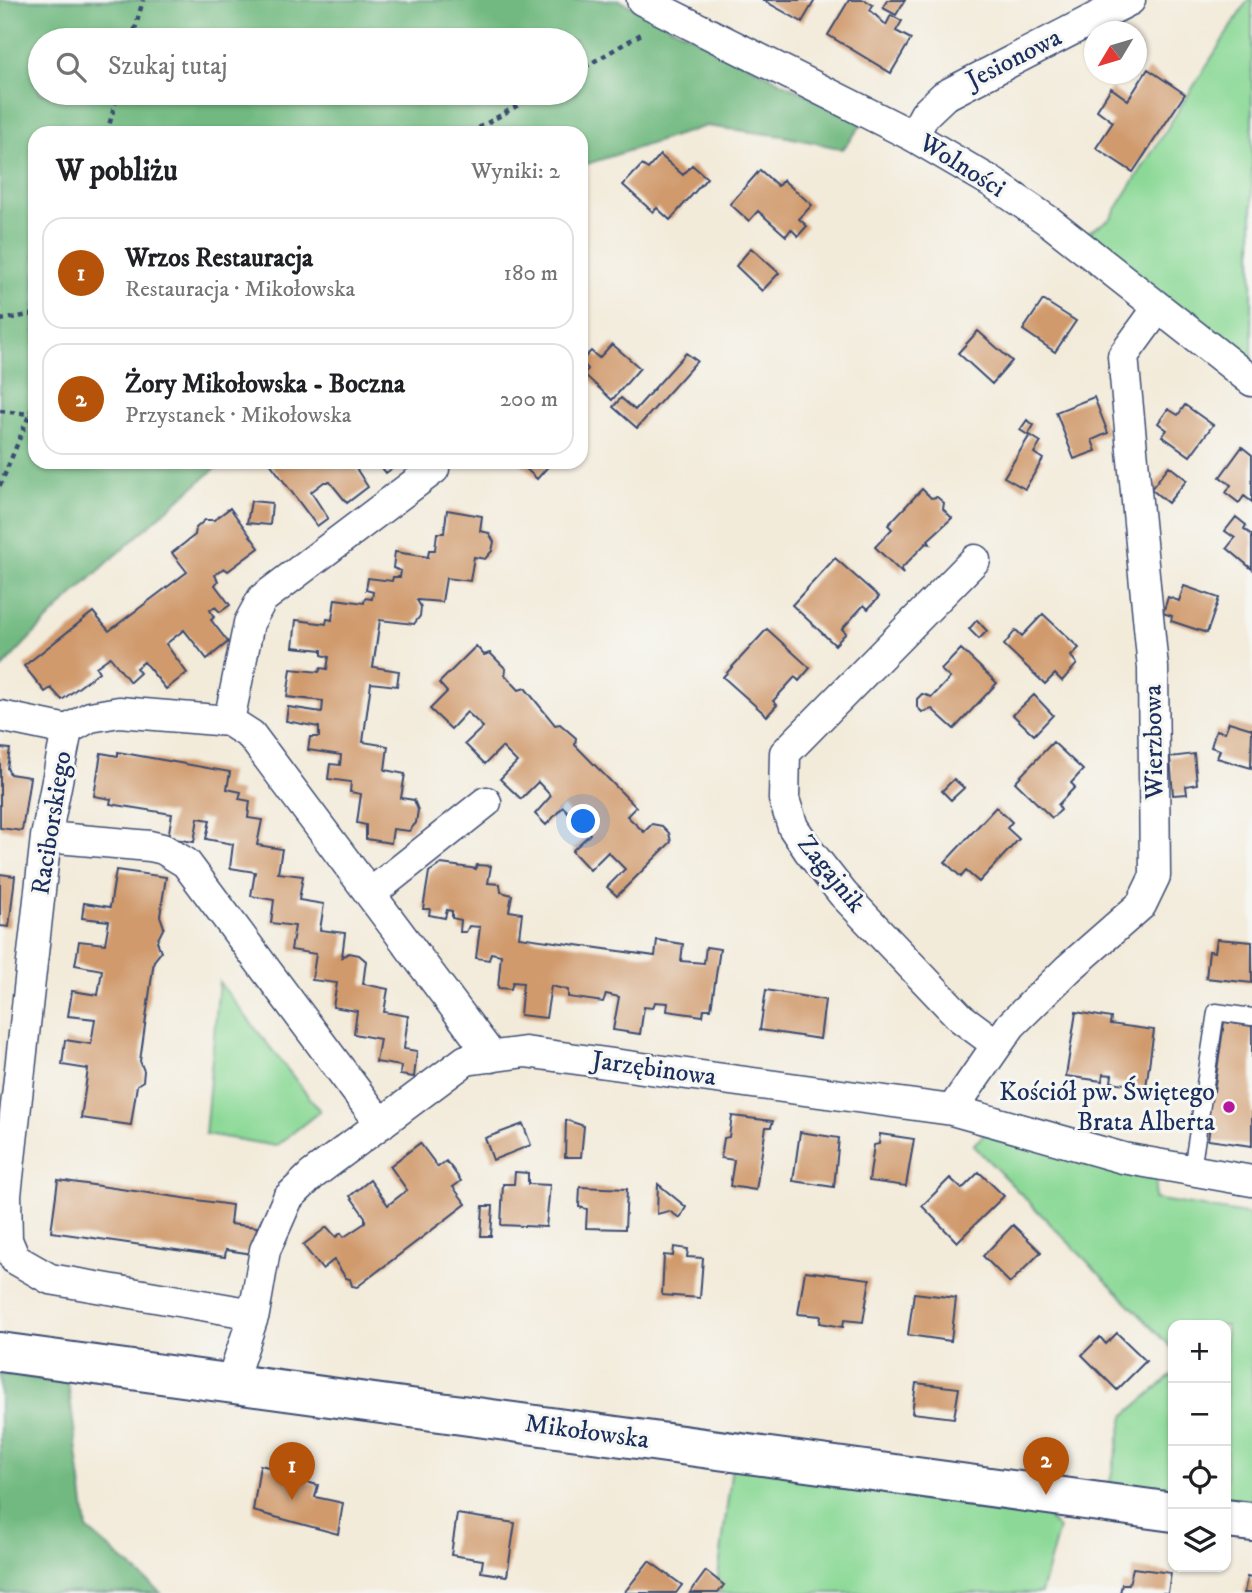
<!DOCTYPE html>
<html lang="pl">
<meta charset="utf-8">
<style>
body{margin:0;font-family:"IM FELL DW Pica",serif;background:#f6f6f6;color:#202124}
.controls{position:absolute;right:21px;bottom:21px;display:grid;overflow:hidden;border-radius:14px;box-shadow:0 2px 5px #0004}
.controls button{width:63px;height:63px;display:grid;place-items:center;padding:0;border:0;border-bottom:2px solid #e0e0e0;background:#fff;color:#202124;font:35px sans-serif}
.compass{position:absolute;left:1084px;top:21px;width:63px;height:63px;border-radius:50%;background:#fff;box-shadow:0 2px 5px #0004;rotate:232deg}
.you{position:absolute;left:584px;top:822px;width:24px;height:24px;margin:-18px;border:5px solid #fff;border-radius:50%;background:#1a73e8;box-shadow:0 0 0 10px #1a73e833}
.badge{display:grid;place-items:center;width:46px;height:46px;border-radius:50%;background:#b45309;color:#fff;font-size:23px;font-weight:700}
.pin{position:absolute;translate:-50% -58px;filter:drop-shadow(0 2px 4px #0008)}
.pin::after{content:'';position:absolute;top:37px;width:24px;height:21px;background:inherit;clip-path:polygon(0 0,100% 0,50% 100%)}
.list{margin:0;padding:0;list-style:none}
h2{display:flex;justify-content:space-between;align-items:center;height:91px;margin:0;padding:0 28px;font-size:30px}
h2 small{font-size:23px;font-weight:400;color:#757577}
.list li{display:grid;grid-template-columns:46px 1fr auto;gap:21px;align-items:center;box-sizing:border-box;height:112px;margin:0 14px 14px;padding:0 14px;border:2px solid #e0e0e0;border-radius:21px}
.list b{display:block;font-size:26px;white-space:nowrap}
.list p{margin:0;font-size:23px;white-space:nowrap;color:#757577}
.list em{font-size:23px;font-style:normal;color:#757577}
.icon{flex:none;width:38px;height:38px;fill:none;stroke:currentColor;stroke-width:2;stroke-linecap:round;stroke-linejoin:round}
.map{position:relative;flex:none;width:1252px;height:1593px;overflow:hidden}
.search{position:absolute;background:#fff;box-shadow:0 2px 5px #0004;left:28px;top:28px;width:560px;height:77px;display:flex;align-items:center;gap:18px;box-sizing:border-box;padding:0 24px;border-radius:38px;color:#757577;font-size:26px}
.panel{position:absolute;background:#fff;box-shadow:0 2px 5px #0004;left:28px;top:126px;width:560px;height:343px;border-radius:21px}
.map>svg:first-child{display:block}
</style>
<div class="map">
<svg width="1252" height="1593" viewBox="0 0 1252 1593">
<rect width="100%" height="100%" fill="#f6f6f2"/>
<filter id="ink" filterUnits="userSpaceOnUse"><feTurbulence type="fractalNoise" baseFrequency=".0143" numOctaves="2"/><feDisplacementMap in="SourceGraphic" scale="14" xChannelSelector="R" yChannelSelector="G"/><feConvolveMatrix kernelMatrix="1 2 1 2 8 2 1 2 1" color-interpolation-filters="sRGB"/></filter>
<filter id="wash" filterUnits="userSpaceOnUse"><feTurbulence type="fractalNoise" baseFrequency=".00686" numOctaves="4" result="noise"/><feDisplacementMap in="SourceGraphic" scale="28" xChannelSelector="R" yChannelSelector="G"/><feGaussianBlur stdDeviation="1.57" result="paint"/><feColorMatrix in="noise" values="0 0 0 0 0 0 0 0 0 0 0 0 0 0 0 0 0 1.4 0 .05"/><feComposite in="paint" operator="in"/></filter>
<g filter="url(#wash)">
<rect width="100%" height="100%" fill="#f3ebda"/>
<path fill="#8cd997" stroke="#54847a" stroke-width="2" d="M1248 0H1252V377L1083 235 1110 219Z
M219 982 320 1111 276 1146 205 1134Z
M990 1129 1084 1165 1157 1177 1154 1199 1252 1215V1501L1226 1498V1325H1173V1349L973 1145Z
M1173 1374V1492L1109 1486 1124 1416Z
M732 1466 1039 1509 1059 1529 1041 1593H716Z"/>
<path fill="#71b980" stroke="#46746f" stroke-width="2" fill-rule="evenodd" d="M0 0H619L863 123 843 149 783 136 706 126 581 166V133H35V462H223C145 528 69 594 0 670ZM40 40H576V93H40Z
M0 1374 68 1382 87 1529 161 1593H0Z"/>
<g id="blocks">
<path fill="#d09a6c" d="M763 0H815L802 22Z
M849 0H865L873 5 870 10 886 25 891 15 902 21 896 31 911 39 891 73 828 35Z
M887 0H905L896 15 883 8Z
M1148 69 1185 94 1133 172 1096 148 1113 122 1097 110 1111 88 1128 100Z
M660 155 683 175 692 165 707 178 670 220 657 208 653 212 623 185 642 165 648 169Z
M760 170 778 186 783 180 812 205 799 219 807 226 798 236 791 229 786 236 758 211 749 221 730 204Z
M751 248 779 273 762 291 736 266Z
M1043 300 1076 321 1055 352 1023 330Z
M978 331 1012 361 992 384 958 353Z
M612 344 640 368 612 400 584 374 588 369 581 361 591 351 599 358Z
M686 353 697 361 637 428 613 407 621 398 635 410Z
M1094 397 1108 433 1092 440 1096 451 1074 459 1056 412Z
M1185 405 1213 425 1190 456 1162 436 1167 430 1158 423 1168 409 1178 415Z
M1027 420 1034 425 1028 435 1020 430Z
M1030 435 1041 442 1034 453 1043 459 1025 489 1004 477Z
M1242 447 1252 455V502L1244 496 1239 503 1226 493 1231 485 1220 477Z
M352 462 368 487 347 503 330 482H324L311 492 328 518 317 526 270 463Z
M377 462H401L386 473Z
M519 462H552L537 479Z
M1169 466 1187 480 1168 503 1151 489Z
M922 489 931 498 937 497 944 503 943 509 952 518 928 540 930 544 926 543 901 569 903 574 875 547 892 529 888 525Z
M251 501 272 503 270 525 247 523Z
M230 508 259 548 228 571 224 568 215 575 218 581 215 585 230 605 220 612 215 607 210 610 214 617 211 620 228 642 207 659 184 630 166 644 187 673 166 689 144 662 136 668 140 673 130 682 110 657 96 667 99 672 62 700 51 688 45 692 24 666 93 612 109 631 187 572 172 553 195 535 196 528 205 520H214Z
M447 510 482 516 480 531 489 533 494 542 492 551 485 559 474 557 470 581 446 578 442 602 417 600 421 607 420 616 414 624 380 620 373 667 399 671 397 686 371 683 363 742 388 746 385 770 405 774 401 798 414 800 418 810 416 823 409 831 393 829 391 843 366 839V825L357 823 361 794 350 792 351 782 328 779 330 764 340 765 341 755 308 750 310 737H319V727L286 721 288 707 322 712 323 701 287 697 291 669 319 672 321 668 327 669 329 657 322 655V650L293 647 296 620 326 624 327 619 332 620 335 599 364 603 365 598 372 599 373 592 366 590 368 578 392 581 393 577H400L401 571 393 568 395 552 428 557 429 550H435L437 533H444Z
M1236 517 1246 525 1244 529 1252 535V569L1227 548 1235 538 1225 531Z
M835 558 879 597 868 609 864 605 842 629 846 633 835 645 792 605Z
M1184 586 1219 598 1207 633 1171 621 1172 616 1163 613 1168 597 1179 601Z
M1043 614 1079 648 1071 656 1077 664 1062 681 1055 674 1045 684 1004 645 1016 630 1022 636Z
M977 620 987 631 979 639 969 629Z
M767 629 810 668 799 681 795 677 773 701 777 705 767 716 723 677Z
M476 646 484 655 490 653 506 669 505 675 519 690 525 688 555 725 560 724 576 738 575 745 636 807 627 816 644 832 652 824 662 826 669 833 671 842 617 896 607 887 625 869 608 852 590 870 572 851 590 834 563 807 546 825 535 814 551 796 538 782 521 799 500 779 517 762 502 747 485 764 465 744 483 727 467 712 451 729 430 709 447 692 439 683Z
M961 649 997 683 954 729 932 709 922 712 917 707V699L922 694 932 697 950 678 941 670Z
M1034 695 1053 715 1034 735 1013 715Z
M1229 722 1252 729 1251 768 1217 758 1220 750 1211 747 1216 730 1225 732Z
M1053 742 1083 770 1071 783 1075 787 1058 805 1061 810 1052 818 1015 782Z
M0 748 10 749 7 768 10 774 30 777 22 831 0 828Z
M118 752 230 772 227 789 241 792 239 799 250 801 248 818 262 820 257 845 282 849 278 873 303 876 299 900 324 904 320 930 345 933 342 957 349 953 359 955 366 961 363 984 388 989 384 1012 408 1016 404 1049 417 1051 414 1077 400 1075 401 1066 376 1062 380 1039 354 1034 357 1011 333 1007 337 983 312 980 316 954 291 950 295 926 271 923 274 900 251 896 255 872 230 868 233 844 206 839 210 820 198 818 194 842 168 838 172 814 110 804 111 799 94 796 101 753 118 756Z
M1194 754 1197 784 1186 786 1187 794 1173 795 1170 757Z
M954 779 964 788 951 800 942 791Z
M996 807 1012 822 1007 828 1019 839 979 882 966 871 961 877 945 862Z
M441 864 471 868 476 869 477 865 491 866 488 883 500 884 501 892 512 895 509 911 522 913 519 937 655 956 657 940 683 944 681 961 704 963 706 947 720 949 711 1009H704L703 1016 667 1011 668 1003 655 1002 653 1008 644 1007 640 1034 613 1030 619 997 606 994 603 1002 568 997V990L551 986 546 1018 520 1015 523 983 513 982 511 989 498 988 501 955 491 953 489 960 476 958 480 927 469 926 466 932H460L461 920 452 918V911L447 910 445 918 429 915 430 909H423L429 872Z
M116 870 166 877 160 916 164 927 157 941 161 952 154 961 140 1061 144 1071 143 1081 137 1085 131 1125 81 1118 88 1069 62 1065 65 1040 91 1044 95 1019 68 1016 70 1004 72 991 98 995 102 970 75 965 77 954 79 941 105 944 109 921 82 918 84 903 110 907Z
M0 874 15 876 9 927 0 926Z
M1217 939 1252 942V983L1206 978 1209 951 1215 952Z
M766 990 825 1000 820 1039 760 1030Z
M1076 1012 1111 1018 1110 1024 1154 1030 1146 1087 1111 1082 1112 1075 1103 1074 1102 1081 1066 1076Z
M1224 1022 1252 1026V1146L1208 1140 1210 1125 1203 1124 1208 1089 1214 1091Z
M732 1116 773 1121 771 1127H766L756 1190 730 1186 734 1160 721 1158 724 1138 729 1137Z
M566 1120 584 1126 581 1157H565Z
M523 1124 531 1145 493 1160 485 1138Z
M800 1132 839 1138 834 1187 793 1181Z
M880 1134 914 1139 906 1186 869 1181 874 1145 879 1144Z
M420 1143 438 1167 446 1161 451 1167 461 1181 453 1187 466 1204 357 1287 352 1286 350 1279 346 1278 334 1260 322 1269 303 1245 327 1227 336 1237 341 1233 344 1237 365 1223V1217L350 1196 370 1180 388 1205 407 1190 390 1166Z
M515 1172 528 1173V1184L550 1185 546 1227 501 1225 503 1184H514Z
M979 1172 1004 1196 957 1242 922 1206 950 1178 962 1189Z
M58 1180 232 1205 230 1224 257 1227 253 1254 226 1250 225 1257 51 1232Z
M658 1184 686 1207 680 1218 669 1211 657 1214Z
M580 1187 627 1189 625 1229 586 1228 587 1209 579 1207Z
M483 1206H493L491 1236H481Z
M1013 1225 1041 1252 1010 1283 983 1256Z
M674 1247 688 1249 687 1257 703 1258 700 1298 662 1295 664 1255 673 1256Z
M805 1271 870 1279 863 1322 844 1320 843 1327 820 1323 821 1316 798 1314Z
M914 1293 956 1298 951 1341 908 1335Z
M1117 1333 1146 1361 1117 1390 1082 1355 1100 1337 1106 1344Z
M916 1383 959 1388 954 1418 912 1413Z
M260 1465 294 1473 293 1479 318 1485 315 1497 343 1503 338 1534 253 1511Z
M457 1514 515 1523 507 1576 481 1572 483 1560 451 1555Z
M649 1561 682 1585 676 1593H624Z
M1133 1568 1171 1573 1168 1593H1120L1122 1584H1129Z
M706 1571 724 1585 718 1593H690Z
M1247 1577 1252 1578V1593H1244Z"/>
</g>
</g>
<g filter="url(#ink)">
<use href="#blocks" fill-opacity="0" stroke="#3b4b71" stroke-width="2"/>
<g fill="none" stroke-linecap="round" stroke-linejoin="round">
<defs>
<path id="service" d="M1192 1170 1216 1012 1252 1017"/>
<path id="minor" d="M642 0 913 136 990 181 1050 222 1252 381
M913 136 925 114 944 96 1130 0
M975 560 785 753 784 799 793 827 809 851 843 894 961 1018 996 1044
M0 716 67 730
M229 721 249 623 262 599 434 469
M46 837 150 846 163 849 186 863 381 1124
M370 894 486 802
M952 1110 1011 1025 1068 969 1141 905 1155 876 1153 668 1123 356 1158 308
M254 1314 50 1279 15 1259 7 1240 6 1195 46 837 67 730 90 717 119 712 229 721 251 735 492 1057
M234 1384 236 1368 254 1314 265 1250 288 1198 312 1175 466 1060 525 1052 952 1110 1123 1158 1252 1181"/>
<path id="tertiary" d="M0 1352 1173 1512
M1226 1519 1252 1522"/>
</defs>
<use href="#service" stroke="#3b4b71" stroke-width="19"/>
<use href="#minor" stroke="#3b4b71" stroke-width="33"/>
<use href="#tertiary" stroke="#3b4b71" stroke-width="42"/>
<path stroke="#3b4b71" stroke-width="4.5" stroke-dasharray="5 5" stroke-linecap="butt" d="M132 40 143 0
M576 72 643 33
M107 133 118 93
M470 133 539 93
M0 320 35 314
M0 411 31 414
M0 486 35 401"/>
<use href="#service" stroke="#fff" stroke-width="16"/>
<use href="#minor" stroke="#fff" stroke-width="30"/>
<use href="#tertiary" stroke="#fff" stroke-width="38"/>
</g>
</g>
<circle fill="#b5179e" stroke="#f6f6f2" stroke-width="2.5" cx="1229" cy="1107" r="7"/>
<g text-anchor="middle" dominant-baseline="central" stroke-width="6" stroke-linejoin="round" paint-order="stroke">
<g font-size="26" fill="#1b2f5e" stroke="#f6f6f2">
<text transform="translate(1014 59) rotate(-27)">Jesionowa</text>
<text transform="translate(962 166) rotate(32)">Wolności</text>
<text transform="translate(1154 742) rotate(-91)">Wierzbowa</text>
<text transform="translate(52 823) rotate(-81)">Raciborskiego</text>
<text transform="translate(831 874) rotate(51)">Zagajnik</text>
<text transform="translate(654 1069) rotate(8)">Jarzębinowa</text>
<text transform="translate(587 1432) rotate(8)">Mikołowska</text>
</g>
<g font-size="26" fill="#1b2f5e" stroke="#f6f6f2" text-anchor="end">
<text x="1215" y="1092">Kościół pw. Świętego<tspan x="1215" dy="30">Brata Alberta</tspan></text>
</g>
</g>
</svg>
<div class="controls">
<button>+</button>
<button>−</button>
<button><svg class="icon" aria-label="locate" viewBox="0 0 24 24"><circle cx="12" cy="12" r="6"/><path d="M12 2v4M12 18v4M2 12h4M18 12h4"/></svg></button>
<button><svg class="icon" aria-label="layers" viewBox="0 0 24 24"><path d="M12 4l9 5-9 5-9-5zM3 14l9 5 9-5"/></svg></button>
</div>
<svg class="compass" viewBox="-18 -18 36 36"><path d="M0-13l5 13h-10z" fill="#e53935"/><path d="M0 13l5-13h-10z" fill="#757577"/></svg>
<div class="you"></div>
<div class="pin badge" style="left:292px;top:1500px">1</div>
<div class="pin badge" style="left:1046px;top:1495px">2</div>
<div class="search"><svg class="icon" aria-label="search" viewBox="0 0 24 24"><circle cx="10" cy="10" r="6"/><path d="M15 15l6 6"/></svg>Szukaj tutaj</div>
<section class="panel">
<h2>W pobliżu<small>Wyniki: 2</small></h2>
<ul class="list">
<li><span class="badge">1</span><div><b>Wrzos Restauracja</b><p>Restauracja · Mikołowska</p></div><em>180 m</em></li>
<li><span class="badge">2</span><div><b>Żory Mikołowska - Boczna</b><p>Przystanek · Mikołowska</p></div><em>200 m</em></li>
</ul>
</section>
</div>
